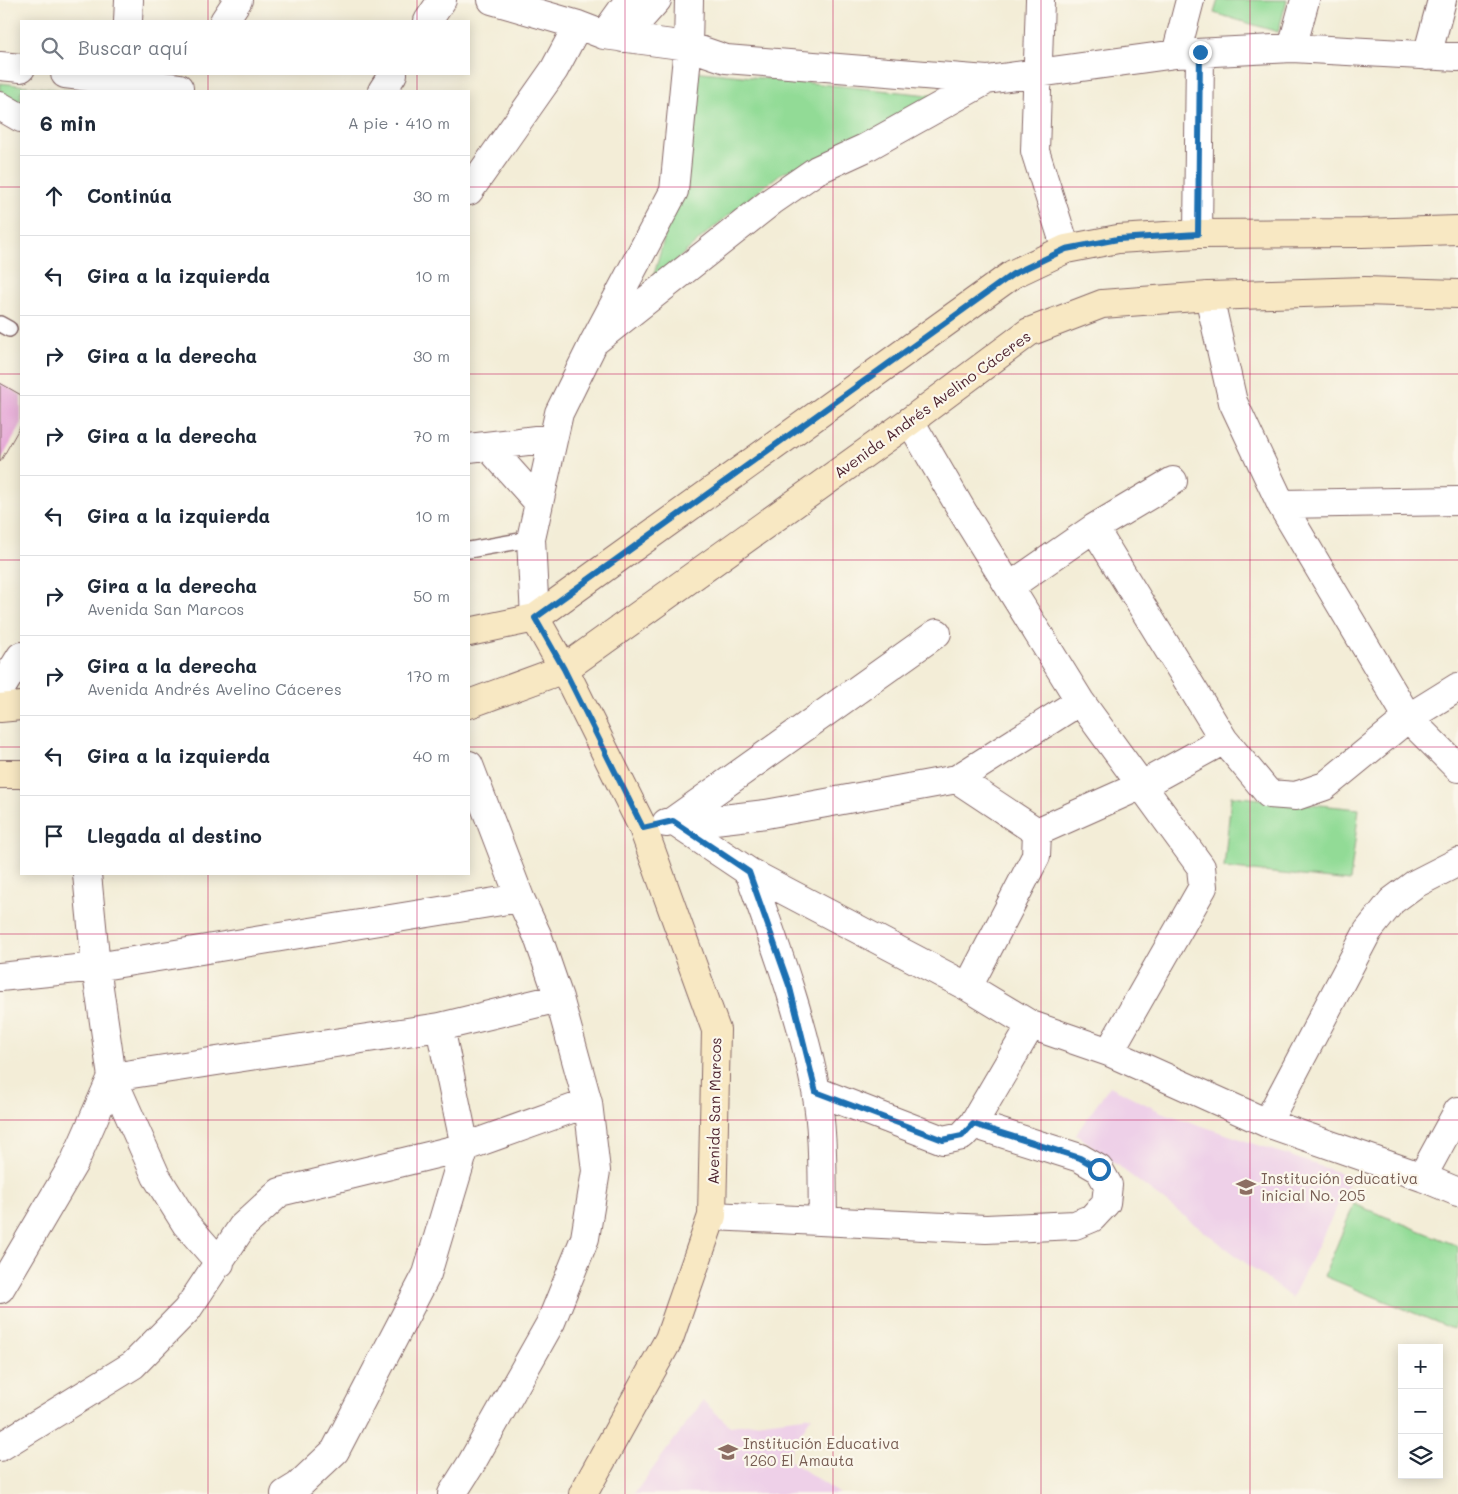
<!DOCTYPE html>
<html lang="es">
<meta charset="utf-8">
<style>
body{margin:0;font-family:Mali,sans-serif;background:#f6f6f7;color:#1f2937}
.controls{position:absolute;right:15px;bottom:15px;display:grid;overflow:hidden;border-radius:0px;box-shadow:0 2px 12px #0003}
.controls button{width:45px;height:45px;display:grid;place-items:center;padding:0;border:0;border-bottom:1px solid #e0e1e3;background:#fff;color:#1f2937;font:25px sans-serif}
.stop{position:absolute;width:15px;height:15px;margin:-11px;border:4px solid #1f6fb2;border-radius:50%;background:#fff}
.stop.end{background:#1f6fb2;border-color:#fff;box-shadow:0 1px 5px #0008}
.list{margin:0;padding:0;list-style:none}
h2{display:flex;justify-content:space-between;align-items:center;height:65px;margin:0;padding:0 20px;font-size:21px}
h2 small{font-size:16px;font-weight:400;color:#747a83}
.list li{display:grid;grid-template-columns:32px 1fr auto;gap:15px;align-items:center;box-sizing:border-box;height:80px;padding:0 20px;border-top:1px solid #e0e1e3}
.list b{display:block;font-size:19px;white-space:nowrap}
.list p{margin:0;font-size:16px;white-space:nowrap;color:#747a83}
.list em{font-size:16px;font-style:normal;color:#747a83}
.icon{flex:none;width:28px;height:28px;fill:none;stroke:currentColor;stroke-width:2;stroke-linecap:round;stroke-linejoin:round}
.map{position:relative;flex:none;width:1458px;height:1494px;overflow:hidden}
.search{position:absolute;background:#fff;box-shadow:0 2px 12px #0003;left:20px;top:20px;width:450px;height:55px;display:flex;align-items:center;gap:12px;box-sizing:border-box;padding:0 18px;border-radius:0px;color:#747a83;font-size:19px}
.panel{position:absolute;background:#fff;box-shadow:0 2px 12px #0003;left:20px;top:90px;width:450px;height:785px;border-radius:0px}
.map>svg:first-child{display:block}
</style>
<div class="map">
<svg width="1458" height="1494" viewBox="0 0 1458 1494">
<rect width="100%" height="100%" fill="#fbf7ec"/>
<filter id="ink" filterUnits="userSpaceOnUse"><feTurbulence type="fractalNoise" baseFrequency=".02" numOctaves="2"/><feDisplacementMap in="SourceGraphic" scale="10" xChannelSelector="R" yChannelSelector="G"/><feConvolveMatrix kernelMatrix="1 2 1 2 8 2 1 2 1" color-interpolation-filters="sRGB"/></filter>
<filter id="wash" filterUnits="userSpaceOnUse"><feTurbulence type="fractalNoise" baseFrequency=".0096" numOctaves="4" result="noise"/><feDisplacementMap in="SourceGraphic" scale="20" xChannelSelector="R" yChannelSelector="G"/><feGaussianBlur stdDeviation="1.12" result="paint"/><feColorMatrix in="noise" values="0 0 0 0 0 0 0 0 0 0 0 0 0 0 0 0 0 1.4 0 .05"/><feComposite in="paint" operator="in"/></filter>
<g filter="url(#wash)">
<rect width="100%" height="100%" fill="#f3edd7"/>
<path fill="#eed0e8" d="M1110 1086 1161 1112 1352 1177 1292 1298 1076 1134Z
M703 1401 730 1426 812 1416 793 1444 789 1460 840 1494H634Z"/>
<path fill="#92db96" stroke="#6e7d60" d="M1218 0H1287L1278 32 1214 13Z
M683 70 949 97 836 150 780 174 708 232 652 282 679 185Z
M0 83 73 91H21V106L0 94Z
M1231 796 1359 809 1350 881 1224 868Z
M1354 1204 1458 1246V1317L1453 1329 1324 1276Z"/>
<g id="blocks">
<path fill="#e4a1d5" d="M0 383 21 395V425L0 462Z"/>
</g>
</g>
<g filter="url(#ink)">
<use href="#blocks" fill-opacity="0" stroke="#856767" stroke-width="1"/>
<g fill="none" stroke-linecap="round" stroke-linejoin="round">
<defs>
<path id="lane" d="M0 324 9 329
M469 550 531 539"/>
<path id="street" d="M492 0 578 25 604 35 688 46 726 59 987 80
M1040 0 1035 151 1066 249
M128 21 129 0
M224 21 238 0
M428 21 442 0
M604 35 629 0
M623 38 657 0
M1292 48 1305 0
M1176 54 1190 0
M1427 56 1442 0
M0 66 21 68
M65 74 179 88
M382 91 393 74
M0 106 21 118
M469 191 554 70 578 25
M1198 234 1200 53
M1209 296 1233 402 1281 504 1408 718 1458 768
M594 342 772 201 817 170 865 148 987 80 1176 54 1292 48 1458 57
M910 421 964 514 1080 701 1201 867 1203 887 1109 1052
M488 446 539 503
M469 448 552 438
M1281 504 1458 501
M1094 528 1224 740
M1009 587 1094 528 1173 481
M535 618 531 539 559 413 594 342 674 191 688 46 689 0
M0 690 21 656
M957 779 1037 832
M673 821 749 872 968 987 1031 1025 1109 1052 1267 1123 1422 1177 1458 1192
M673 821 689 823 766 814 957 779 1080 701
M666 823 673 821 937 633
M1037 832 1142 785 1224 740 1269 794 1296 796 1325 786 1408 718 1458 687
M749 872C775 944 802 1016 816 1091 824 1134 822 1178 823 1221
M87 874 96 967 112 1077 156 1176 186 1224 220 1263
M0 977 96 967 520 898
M968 987 1036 856 1037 832
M816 1091 943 1140 962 1136 973 1124 1031 1025
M1267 1123 1368 931 1392 901 1415 884 1458 862
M1422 1177 1458 1111
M712 1216 986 1229 1075 1225 1092 1218 1106 1203 1108 1185 1099 1169 1080 1158 973 1124
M0 1289 74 1163 112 1077 440 1027 559 998
M0 1447 133 1365 187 1310 242 1227 280 1192 465 1147 588 1103
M285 1494 298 1486 335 1451 427 1274 465 1147 440 1027
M452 1494 471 1464 551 1322 585 1238 596 1171 588 1103 559 998 538 937 520 898 469 765"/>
<path id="secondary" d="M535 618 564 669 643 828 716 1030 712 1216 669 1339 583 1494
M469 632 535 618 1013 274 1066 249 1118 239 1198 234 1362 233 1458 230
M469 704 564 669 910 421 1029 332 1102 304 1209 296 1365 291 1458 294
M0 708 21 706
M0 774H21"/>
</defs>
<use href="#lane" stroke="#856767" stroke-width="18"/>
<use href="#street" stroke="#856767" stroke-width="30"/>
<use href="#secondary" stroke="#856767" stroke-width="30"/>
<use href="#lane" stroke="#fff" stroke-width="15"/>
<use href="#street" stroke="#fff" stroke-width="28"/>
<use href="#secondary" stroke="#f8e8c3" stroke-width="28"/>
</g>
</g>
<g fill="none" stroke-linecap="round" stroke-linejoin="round" filter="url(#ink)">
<path stroke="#1f6fb2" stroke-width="6" d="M1099 1169 1080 1158 973 1124 962 1136 943 1140 816 1092 790 988 749 872 673 821 643 828 564 669 535 618 1013 274 1066 249 1118 239 1198 234 1200 52"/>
</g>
<path fill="none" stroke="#c2185b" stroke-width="1" stroke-opacity="0.55" d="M208 0V21M417 0V21M625 0V1494M833 0V1494M1041 0V1494M1250 0V1494M208 74V91M417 74V91M0 187H21M469 187H1458M0 374H21M469 374H1458M0 560H21M469 560H1458M0 747H21M469 747H1458M208 874V1494M417 874V1494M0 934H1458M0 1120H1458M0 1307H1458"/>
<defs>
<symbol id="school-bare" viewBox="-9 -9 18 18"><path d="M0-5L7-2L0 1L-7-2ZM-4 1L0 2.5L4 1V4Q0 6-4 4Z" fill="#8d6e63" stroke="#fbf7ec" stroke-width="2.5" paint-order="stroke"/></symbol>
</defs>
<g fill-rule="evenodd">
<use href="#school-bare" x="1232" y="1173" width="28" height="28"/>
<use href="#school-bare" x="714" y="1438" width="28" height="28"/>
</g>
<g text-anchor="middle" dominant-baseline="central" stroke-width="4.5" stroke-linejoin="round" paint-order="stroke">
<g font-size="15" fill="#4a1f2b" stroke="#fbf7ec">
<text transform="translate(932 404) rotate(-36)">Avenida Andrés Avelino Cáceres</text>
<text transform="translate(714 1111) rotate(-89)">Avenida San Marcos</text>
</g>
<g font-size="15" fill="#785e54" stroke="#fbf7ec" text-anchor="start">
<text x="1261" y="1178">Institución educativa<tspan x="1261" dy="17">inicial No. 205</tspan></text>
<text x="743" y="1443">Institución Educativa<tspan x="743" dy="17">1260 El Amauta</tspan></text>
</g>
</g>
</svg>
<div class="controls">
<button>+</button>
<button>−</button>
<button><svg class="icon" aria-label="layers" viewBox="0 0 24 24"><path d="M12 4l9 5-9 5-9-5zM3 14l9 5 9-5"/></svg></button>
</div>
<div class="stop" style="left:1099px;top:1169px"></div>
<div class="stop end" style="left:1200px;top:52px"></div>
<div class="search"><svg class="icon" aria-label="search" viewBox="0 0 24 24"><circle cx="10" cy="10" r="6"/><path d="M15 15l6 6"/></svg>Buscar aquí</div>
<section class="panel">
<h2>6 min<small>A pie · 410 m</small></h2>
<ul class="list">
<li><svg class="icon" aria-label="ahead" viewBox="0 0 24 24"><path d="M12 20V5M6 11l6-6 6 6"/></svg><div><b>Continúa</b></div><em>30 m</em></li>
<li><svg class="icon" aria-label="left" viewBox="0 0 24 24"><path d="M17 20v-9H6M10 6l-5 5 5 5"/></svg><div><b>Gira a la izquierda</b></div><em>10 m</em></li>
<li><svg class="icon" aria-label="right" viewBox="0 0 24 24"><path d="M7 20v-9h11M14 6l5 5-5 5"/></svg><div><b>Gira a la derecha</b></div><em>30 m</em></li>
<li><svg class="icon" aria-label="right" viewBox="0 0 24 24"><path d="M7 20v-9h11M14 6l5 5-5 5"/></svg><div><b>Gira a la derecha</b></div><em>70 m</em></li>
<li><svg class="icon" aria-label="left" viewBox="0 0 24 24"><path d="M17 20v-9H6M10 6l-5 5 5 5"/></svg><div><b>Gira a la izquierda</b></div><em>10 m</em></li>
<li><svg class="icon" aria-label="right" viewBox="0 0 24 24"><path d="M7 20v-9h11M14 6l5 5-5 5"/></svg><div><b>Gira a la derecha</b><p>Avenida San Marcos</p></div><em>50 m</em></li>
<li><svg class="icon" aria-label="right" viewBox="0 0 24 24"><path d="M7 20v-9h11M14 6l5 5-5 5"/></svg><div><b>Gira a la derecha</b><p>Avenida Andrés Avelino Cáceres</p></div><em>170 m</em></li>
<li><svg class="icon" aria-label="left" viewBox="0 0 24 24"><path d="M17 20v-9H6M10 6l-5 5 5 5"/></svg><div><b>Gira a la izquierda</b></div><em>40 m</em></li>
<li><svg class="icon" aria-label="arrive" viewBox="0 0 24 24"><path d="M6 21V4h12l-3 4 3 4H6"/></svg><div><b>Llegada al destino</b></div></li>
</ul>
</section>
</div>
